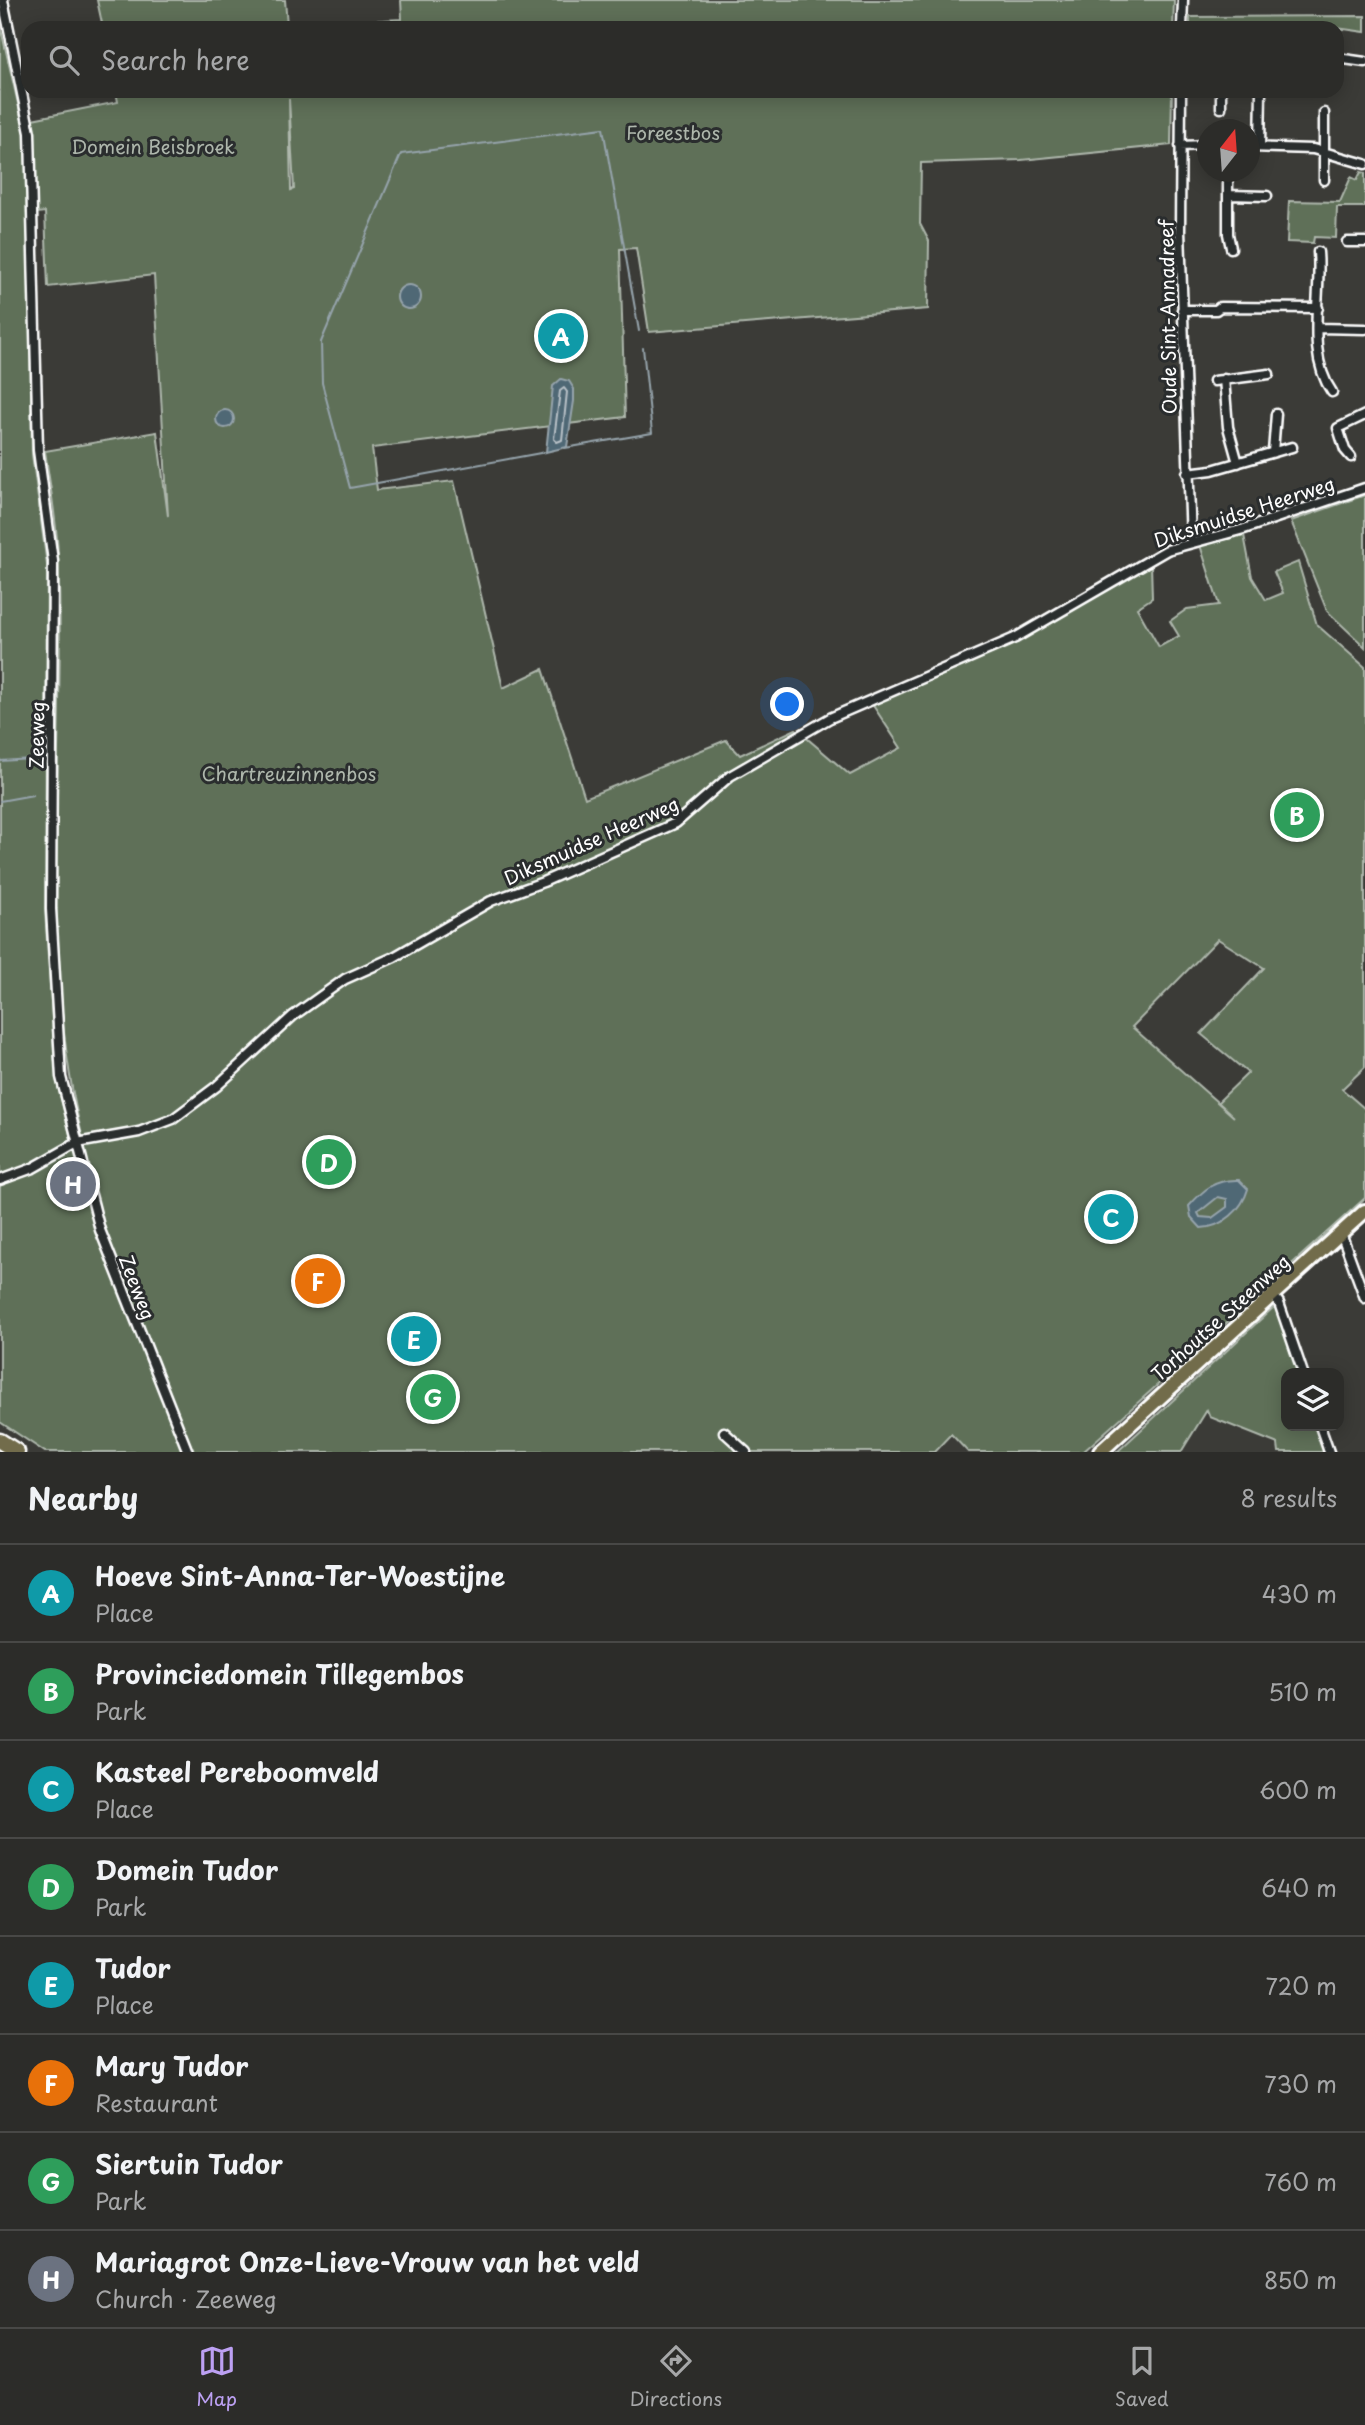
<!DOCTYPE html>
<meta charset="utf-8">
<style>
body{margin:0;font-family:"Playpen Sans",sans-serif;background:#383835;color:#f1f3f6}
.controls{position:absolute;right:21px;bottom:21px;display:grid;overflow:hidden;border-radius:14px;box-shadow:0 4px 18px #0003}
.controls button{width:63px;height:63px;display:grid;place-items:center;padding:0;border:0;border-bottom:2px solid #484846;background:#2c2c29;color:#f1f3f6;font:35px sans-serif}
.compass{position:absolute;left:1197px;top:119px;width:63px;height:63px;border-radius:50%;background:#2c2c29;box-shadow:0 4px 18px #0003;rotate:17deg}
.you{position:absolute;left:788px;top:705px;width:24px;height:24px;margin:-18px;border:5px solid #fff;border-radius:50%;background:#1a73e8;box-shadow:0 0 0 10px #1a73e833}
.badge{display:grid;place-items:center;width:46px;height:46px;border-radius:50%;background:#bca0f2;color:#fff;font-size:23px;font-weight:700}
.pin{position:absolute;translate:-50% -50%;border:4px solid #fff;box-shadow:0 2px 7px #0006}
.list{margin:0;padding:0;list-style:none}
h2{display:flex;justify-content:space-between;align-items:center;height:91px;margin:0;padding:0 28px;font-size:30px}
h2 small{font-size:23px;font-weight:400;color:#a6a7a8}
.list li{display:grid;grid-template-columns:46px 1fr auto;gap:21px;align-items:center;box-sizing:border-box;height:98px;padding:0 28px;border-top:2px solid #484846}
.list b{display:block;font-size:26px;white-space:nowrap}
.list p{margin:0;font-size:23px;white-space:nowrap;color:#a6a7a8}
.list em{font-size:23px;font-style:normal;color:#a6a7a8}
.icon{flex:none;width:38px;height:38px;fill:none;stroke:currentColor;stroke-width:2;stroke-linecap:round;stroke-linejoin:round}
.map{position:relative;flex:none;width:1365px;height:1452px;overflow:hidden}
.search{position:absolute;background:#2c2c29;box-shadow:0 4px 18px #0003;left:21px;right:21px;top:21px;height:77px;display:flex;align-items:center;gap:18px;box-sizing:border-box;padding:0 24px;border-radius:21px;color:#a6a7a8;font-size:26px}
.sheet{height:875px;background:#2c2c29}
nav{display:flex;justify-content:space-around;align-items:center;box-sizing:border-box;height:98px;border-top:2px solid #484846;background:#2c2c29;font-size:19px;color:#a6a7a8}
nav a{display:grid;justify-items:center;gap:4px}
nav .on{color:#bca0f2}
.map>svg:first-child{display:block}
</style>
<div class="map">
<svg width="1365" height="1452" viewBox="0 0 1365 1452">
<rect width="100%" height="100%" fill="#3b3b37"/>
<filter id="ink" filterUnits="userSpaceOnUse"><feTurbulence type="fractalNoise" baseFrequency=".0143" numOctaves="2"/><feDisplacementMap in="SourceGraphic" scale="14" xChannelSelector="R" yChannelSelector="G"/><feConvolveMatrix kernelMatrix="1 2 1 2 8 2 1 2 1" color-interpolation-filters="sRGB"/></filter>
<g filter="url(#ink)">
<path fill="#5e6f58" stroke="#aeb7ac" stroke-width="2" fill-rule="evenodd" d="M97 0H285L287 25 402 19 401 0H1174L1173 28H103Z
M1365 16V32L1337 28H1190V17Z
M0 25 22 121 118 102 116 91H1172L1171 145 1021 160 921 163 920 224 929 241 928 309 649 332 636 248 620 249 625 417 372 448 377 490 454 481 503 688 543 669 585 798 726 740 740 755 796 729 850 775 901 748 872 704 1000 650 1151 563 1152 598 1137 608 1159 647 1179 636 1170 621 1187 609 1219 605 1200 545 1244 535 1252 577 1266 600 1283 593 1274 572 1298 562 1317 625 1365 667V1067L1342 1089 1365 1109V1198L1083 1452H968L951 1434 934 1452H45L0 1422ZM289 99 294 189 291 190ZM45 212 48 287 154 275 168 516 157 432 45 451C50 486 57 521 58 556 67 747 36 949 82 1135L71 1139 56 1078 45 910 47 565 32 454 28 214ZM1218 939 1264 968 1201 1034 1248 1073 1218 1102 1234 1117 1132 1027Z
M1361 172 1365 173V207H1337L1336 238 1314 237 1313 243 1287 242 1289 201 1340 202 1351 177 1357 180Z
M1365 495V647L1327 611 1291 521Z
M1275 1306 1298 1373H1286V1426H1316L1324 1452H1279L1278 1444 1210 1417 1207 1410 1181 1452H1117Z"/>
<path fill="#506775" stroke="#96a4ac" stroke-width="2" fill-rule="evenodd" d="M397 297a12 12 0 1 1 24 0a12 12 0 1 1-24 0Z
M561 379 569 381 574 389V401L567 447 546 452 553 386Z
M216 419a9 9 0 1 1 18 0a9 9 0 1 1-18 0Z
M1239 1180 1248 1189C1242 1210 1223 1227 1201 1228L1191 1217 1189 1206C1204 1189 1215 1179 1239 1180ZM1218 1197 1227 1199V1207L1212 1218 1200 1217 1198 1213Z"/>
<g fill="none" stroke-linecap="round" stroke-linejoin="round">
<path stroke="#b9c2c8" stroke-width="2" d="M564 388 567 392 562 440 557 442 554 439 560 391Z"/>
<path stroke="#96a4ac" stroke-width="2" d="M565 448 652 433 643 348
M546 452 350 488 322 383 321 342 401 154 603 128 639 331
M0 761 32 759
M0 801 33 795"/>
<defs>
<path id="street" d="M3 0 30 133 38 450 53 561 51 909 61 1077 100 1230 188 1452
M1182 28 1183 0
M1337 58 1365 62
M1181 91 1180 231 1191 542
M1221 108V91
M1180 146 1208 145
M1250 147 1313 149 1365 164
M1260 147 1261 91
M1228 172V234L1231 248
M1324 180V113
M1228 195 1267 196
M1347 242H1365
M1318 252C1322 297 1305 353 1332 392
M1182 310H1216L1220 307 1318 308
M1318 328 1365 329
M1224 379 1228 427 1238 463
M1214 381 1269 374
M1273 452 1276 414
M1351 457 1345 450 1338 428 1365 415
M1187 473 1212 470 1292 447
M0 1180 33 1168 77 1143 139 1132 173 1119 217 1086 293 1016 345 979 394 957 491 901 543 882 676 823 730 776 830 718 1015 638 1167 550 1244 529 1365 488
M1341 1233 1365 1298
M1273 1295 1279 1303 1303 1373
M1320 1426 1329 1452
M724 1432 746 1452"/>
<path id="primary" d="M1100 1452 1365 1211"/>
<path id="highway" d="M0 1441 17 1452"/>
</defs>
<use href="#street" stroke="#fff" stroke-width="13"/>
<use href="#primary" stroke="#fff" stroke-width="18"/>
<use href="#highway" stroke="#fff" stroke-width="19"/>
<use href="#street" stroke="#2a2d2e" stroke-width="8"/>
<use href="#primary" stroke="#726c4b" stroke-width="12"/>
<use href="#highway" stroke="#726c4b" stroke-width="14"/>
</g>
</g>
<g text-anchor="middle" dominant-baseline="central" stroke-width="6" stroke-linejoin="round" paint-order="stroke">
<g font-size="19" fill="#aeb7ac" stroke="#2a2d2e">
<text x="673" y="132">Foreestbos</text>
<text x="153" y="146">Domein Beisbroek</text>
<text x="289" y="773">Chartreuzinnenbos</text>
</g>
<g font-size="19" fill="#fff" stroke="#2a2d2e">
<text transform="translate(1167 317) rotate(-91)">Oude Sint-Annadreef</text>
<text transform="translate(1244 511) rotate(-18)">Diksmuidse Heerweg</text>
<text transform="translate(36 735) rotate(-89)">Zeeweg</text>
<text transform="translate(591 840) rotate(-24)">Diksmuidse Heerweg</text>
<text transform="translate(138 1287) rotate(69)">Zeeweg</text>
<text transform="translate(1220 1317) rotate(-42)">Torhoutse Steenweg</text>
</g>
</g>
</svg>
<div class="controls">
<button><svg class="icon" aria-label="layers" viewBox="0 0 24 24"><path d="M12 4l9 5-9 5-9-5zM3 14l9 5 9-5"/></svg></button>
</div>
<svg class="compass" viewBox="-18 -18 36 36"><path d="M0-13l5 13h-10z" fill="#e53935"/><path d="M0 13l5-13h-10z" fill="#a6a7a8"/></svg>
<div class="you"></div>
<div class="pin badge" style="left:561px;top:336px;background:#0f9aa8">A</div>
<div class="pin badge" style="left:1297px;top:815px;background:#2e9e5b">B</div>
<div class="pin badge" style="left:1111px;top:1217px;background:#0f9aa8">C</div>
<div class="pin badge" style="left:329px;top:1162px;background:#2e9e5b">D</div>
<div class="pin badge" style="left:414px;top:1339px;background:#0f9aa8">E</div>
<div class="pin badge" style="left:318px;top:1281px;background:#e8710a">F</div>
<div class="pin badge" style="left:433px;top:1397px;background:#2e9e5b">G</div>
<div class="pin badge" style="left:73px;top:1184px;background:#6b7280">H</div>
<div class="search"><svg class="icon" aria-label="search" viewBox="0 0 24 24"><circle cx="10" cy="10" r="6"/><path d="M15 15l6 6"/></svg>Search here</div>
</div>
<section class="sheet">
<h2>Nearby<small>8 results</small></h2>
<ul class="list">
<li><span class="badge" style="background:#0f9aa8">A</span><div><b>Hoeve Sint-Anna-Ter-Woestijne</b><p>Place</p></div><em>430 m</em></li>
<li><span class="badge" style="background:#2e9e5b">B</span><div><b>Provinciedomein Tillegembos</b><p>Park</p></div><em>510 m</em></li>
<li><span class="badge" style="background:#0f9aa8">C</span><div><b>Kasteel Pereboomveld</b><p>Place</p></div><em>600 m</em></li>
<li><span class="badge" style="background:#2e9e5b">D</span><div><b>Domein Tudor</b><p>Park</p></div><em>640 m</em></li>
<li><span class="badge" style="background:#0f9aa8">E</span><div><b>Tudor</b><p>Place</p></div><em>720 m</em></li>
<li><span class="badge" style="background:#e8710a">F</span><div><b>Mary Tudor</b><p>Restaurant</p></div><em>730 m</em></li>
<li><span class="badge" style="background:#2e9e5b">G</span><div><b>Siertuin Tudor</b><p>Park</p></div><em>760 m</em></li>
<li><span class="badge" style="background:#6b7280">H</span><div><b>Mariagrot Onze-Lieve-Vrouw van het veld</b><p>Church · Zeeweg</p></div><em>850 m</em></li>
</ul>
</section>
<nav>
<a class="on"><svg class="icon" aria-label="map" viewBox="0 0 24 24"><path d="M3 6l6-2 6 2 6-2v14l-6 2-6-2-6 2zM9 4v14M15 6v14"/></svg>Map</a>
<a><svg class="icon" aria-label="directions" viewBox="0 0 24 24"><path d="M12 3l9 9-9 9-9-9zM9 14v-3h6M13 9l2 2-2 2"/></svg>Directions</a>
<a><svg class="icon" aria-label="saved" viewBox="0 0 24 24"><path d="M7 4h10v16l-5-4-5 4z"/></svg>Saved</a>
</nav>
